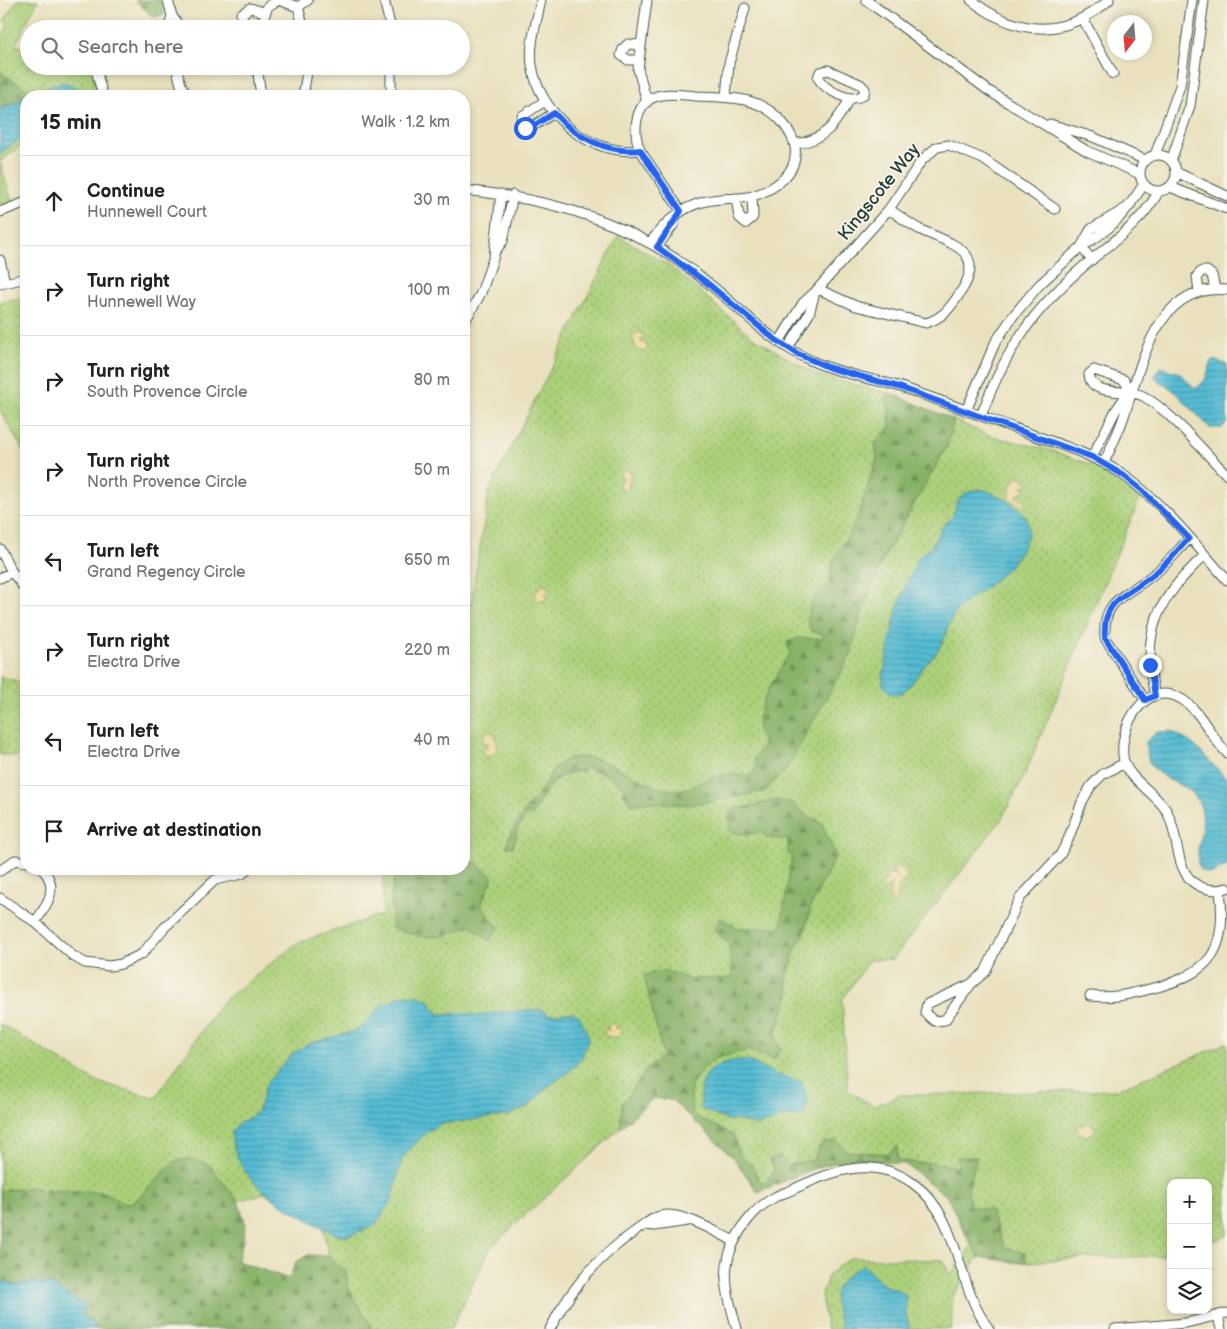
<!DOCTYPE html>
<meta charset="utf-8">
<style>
body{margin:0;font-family:"Balsamiq Sans",sans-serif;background:#f6f6f6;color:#222}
.controls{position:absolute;right:15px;bottom:15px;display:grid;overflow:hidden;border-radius:10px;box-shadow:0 2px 8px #0003}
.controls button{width:45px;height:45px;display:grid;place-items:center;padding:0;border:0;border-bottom:1px solid #e0e0e0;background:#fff;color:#222;font:25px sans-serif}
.compass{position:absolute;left:1107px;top:15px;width:45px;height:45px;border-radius:50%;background:#fff;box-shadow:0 2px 8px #0003;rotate:196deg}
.stop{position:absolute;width:15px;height:15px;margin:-11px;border:4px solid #2563eb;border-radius:50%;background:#fff}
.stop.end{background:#2563eb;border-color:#fff;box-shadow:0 1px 5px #0008}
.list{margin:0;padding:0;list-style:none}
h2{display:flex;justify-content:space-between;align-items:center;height:65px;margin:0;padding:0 20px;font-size:21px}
h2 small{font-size:16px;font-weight:400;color:#767676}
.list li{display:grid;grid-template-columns:32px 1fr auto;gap:15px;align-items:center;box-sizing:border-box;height:90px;padding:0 20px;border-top:1px solid #e0e0e0}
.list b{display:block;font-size:19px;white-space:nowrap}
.list p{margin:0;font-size:16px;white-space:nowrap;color:#767676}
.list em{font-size:16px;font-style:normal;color:#767676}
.icon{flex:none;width:28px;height:28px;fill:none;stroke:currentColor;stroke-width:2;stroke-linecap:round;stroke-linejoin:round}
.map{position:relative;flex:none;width:1227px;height:1329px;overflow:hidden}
.search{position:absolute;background:#fff;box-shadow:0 2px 8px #0003;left:20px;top:20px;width:450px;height:55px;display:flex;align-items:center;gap:12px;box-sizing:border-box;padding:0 18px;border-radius:28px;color:#767676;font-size:19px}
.panel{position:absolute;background:#fff;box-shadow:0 2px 8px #0003;left:20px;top:90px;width:450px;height:785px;border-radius:20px}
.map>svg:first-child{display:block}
</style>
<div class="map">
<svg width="1227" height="1329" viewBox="0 0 1227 1329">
<defs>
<pattern id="grass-dots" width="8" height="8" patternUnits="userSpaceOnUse" patternTransform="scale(1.25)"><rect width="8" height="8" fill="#acd079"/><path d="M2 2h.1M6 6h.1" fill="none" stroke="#8baa64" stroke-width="1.8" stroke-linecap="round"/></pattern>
<pattern id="forest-firs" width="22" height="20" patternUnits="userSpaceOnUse" patternTransform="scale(1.25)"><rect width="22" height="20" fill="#89b269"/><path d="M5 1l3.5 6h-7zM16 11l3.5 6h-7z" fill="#6f9257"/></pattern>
<pattern id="sand-dots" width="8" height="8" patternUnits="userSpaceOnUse" patternTransform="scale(1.25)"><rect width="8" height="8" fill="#eeda9e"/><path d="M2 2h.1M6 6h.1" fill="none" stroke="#ccbc89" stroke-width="1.8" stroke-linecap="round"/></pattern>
<pattern id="water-rules" width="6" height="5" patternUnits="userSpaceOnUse" patternTransform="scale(1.25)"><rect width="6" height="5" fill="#55bbd3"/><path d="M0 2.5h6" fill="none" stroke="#4699ac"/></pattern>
</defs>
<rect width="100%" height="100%" fill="#f7f3e8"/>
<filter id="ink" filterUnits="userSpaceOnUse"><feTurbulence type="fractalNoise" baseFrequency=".02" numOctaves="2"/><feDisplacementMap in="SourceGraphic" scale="10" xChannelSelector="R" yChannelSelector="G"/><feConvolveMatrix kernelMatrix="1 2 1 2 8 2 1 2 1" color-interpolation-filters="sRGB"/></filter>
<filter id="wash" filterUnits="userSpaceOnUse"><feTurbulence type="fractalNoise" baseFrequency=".0096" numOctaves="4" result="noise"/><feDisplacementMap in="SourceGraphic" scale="20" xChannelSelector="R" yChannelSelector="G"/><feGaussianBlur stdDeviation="1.12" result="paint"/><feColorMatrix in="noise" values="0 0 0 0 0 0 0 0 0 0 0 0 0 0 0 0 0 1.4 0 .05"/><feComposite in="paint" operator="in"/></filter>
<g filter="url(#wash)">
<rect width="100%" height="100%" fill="#e9e1be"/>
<path fill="url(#grass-dots)" stroke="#668656" d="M17 0H38L15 46 29 47V66H85L93 75 98 96H29L33 94 0 73V41L8 25 4 21Z
M26 98V141L0 162V109Z
M0 163 13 204 0 208Z
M618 236 673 268 751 336 816 375 892 394 988 435 1053 451 1100 468 1140 498 1025 774 1001 820 893 959 869 960 842 1000 848 1091 874 1106 901 1095 1116 1090 1227 1043V1236L1208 1243V1183H1171V1256L1079 1258 1018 1263 979 1257 953 1296 951 1329H827L821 1296 829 1274 849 1258 943 1260 950 1275 971 1246 947 1196 905 1164 854 1158 815 1168 758 1192 734 1158 672 1100 653 1098 491 1247 451 1329H370V1324L349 1290 346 1271 329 1256 323 1227 264 1193 238 1201 205 1163 175 1161 136 1200 125 1205 104 1192 44 1190 34 1187 0 1191V1024L95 1081 155 1098 221 1003 297 943 383 914V869H464V644L489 491Z
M22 297 26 299V456L0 410V302Z
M0 677 26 683V757L0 755Z"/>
<path fill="url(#forest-firs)" stroke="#54784e" d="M135 0H161L164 15 153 17Z
M0 72 34 94 0 109Z
M892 394 954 420 947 446 881 563 862 612 850 656 785 771 765 791 691 805 646 802 632 805 623 793 626 790 608 775 585 767 583 771C552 772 546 792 532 816L528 813 518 828 513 847H506C514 820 526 811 542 789 547 783 550 771 556 766 591 737 637 787 670 790 688 792 705 778 721 775 731 773 742 776 752 775L757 765 754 759 764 743C745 719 777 675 790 653L787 642 800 638 823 639V634L811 631 807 618 813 598 830 581 832 564 856 521 877 458 875 443 890 428 889 406 885 398Z
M777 800 793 803 805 814 821 822 836 855 811 906 804 935 796 947 787 980 789 995 775 1036 781 1050 773 1060 747 1050 716 1058 702 1069 691 1085V1108L695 1116 734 1136 740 1156 753 1166 759 1181 766 1183 774 1171 770 1159 781 1156 789 1165 813 1160 822 1143 837 1140 846 1151 888 1154 897 1146 898 1160 917 1163 933 1162 959 1168 957 1157H977L968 1190 970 1206 990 1210 1005 1248 1025 1253 1026 1262 979 1257 947 1196 905 1164 854 1158 815 1168 758 1192 734 1158 672 1100 653 1098 620 1128 622 1104 646 1070 663 1056 644 975 665 970C673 975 682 974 689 980 703 977 717 980 732 978L729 945 714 929 721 918 738 928 781 927 792 854H788V840L767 838 761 832 746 835 730 832 729 822 731 810Z
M464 860 477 863 493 877 481 905 495 924 500 927 489 941 470 925C436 943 427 938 392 928L391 897 396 869H464Z
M191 1159 209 1164 238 1201 245 1222 243 1241 237 1261 289 1279 296 1262 308 1255 329 1256 346 1271 349 1290 370 1324V1329H98L82 1314 85 1304 71 1298 52 1285 40 1282 17 1285 0 1280V1191L34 1187 44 1190 104 1192 126 1205 136 1200 175 1161Z"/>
<path fill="url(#sand-dots)" stroke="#868c69" d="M639 332 644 337 640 342 644 341 648 349 645 352 636 350 632 335Z
M625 469 631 472 628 489 622 490 618 483 623 480 620 472Z
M1018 476 1029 482 1027 486H1021L1026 489 1016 496 1026 501 1024 508 1009 498 1011 486Z
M544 585 550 588 549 590 546 593 547 599 540 602 534 599C535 593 538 587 544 585Z
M490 731 494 733 497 742 496 752 489 757 482 752 489 743 486 744 482 740 485 733Z
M898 866 909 876C902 882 893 889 898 899L894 902 889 896 891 885 883 890 881 883 887 881 885 879 886 875 895 874 893 869Z
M614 1023 617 1024 616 1029 622 1026 619 1037 606 1036 604 1031 607 1029 609 1031 608 1026Z
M1088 1123 1093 1125 1095 1129 1093 1134 1085 1136 1077 1131V1124L1082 1126Z"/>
<path fill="url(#water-rules)" stroke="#3a7c84" d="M62 82 75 86 80 96H29Z
M26 98V134L0 154V109Z
M1212 360 1227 364V423L1222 428H1210L1173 390 1154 378 1160 367 1180 373 1195 389 1205 380Z
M981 489C995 493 1027 508 1028 524 1031 544 1009 569 994 581 981 592 967 599 956 612 947 622 947 636 940 647 935 656 927 662 921 670 913 682 897 709 883 684V676L897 608 918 558 932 546 942 527 953 516 957 502 965 493Z
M1172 731 1194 745 1227 779V866L1210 874 1200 870C1191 848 1212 823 1197 799 1186 782 1158 781 1149 761 1147 756 1147 748 1146 742L1157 732Z
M404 995 419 996 430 1001 433 1009 442 1015 464 1013 478 1016 497 1012 530 1010H542L549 1015 573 1012 580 1017 589 1037 582 1058 568 1073 550 1085 527 1107 510 1115 440 1124 427 1132 402 1158 392 1200 375 1225 348 1236 337 1235C293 1211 237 1189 231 1133L238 1124 253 1116 259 1108 266 1084 292 1054 308 1044 354 1031 365 1024 382 1005Z
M735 1060 749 1061 776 1074 801 1082C807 1093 811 1106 802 1117L788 1116 756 1126 742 1121 727 1120 701 1109C700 1079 704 1067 735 1060Z
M863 1265 883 1285 900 1291 906 1296V1314L910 1329H841C841 1319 835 1311 835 1301 833 1285 850 1271 863 1265Z
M0 1280 17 1285 40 1282 52 1285 71 1298 85 1304 82 1315 98 1329H0Z"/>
</g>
<g filter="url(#ink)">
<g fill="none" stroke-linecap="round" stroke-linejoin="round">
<defs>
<path id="minor" d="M168 0 172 16 181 29
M384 0 391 29
M541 0C537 21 529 43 532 65 539 114 590 157 640 150
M866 0 989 91 1087 151 1140 174
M971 0C1017 36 1064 39 1109 0
M298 7 304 29
M298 7 308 0
M1083 19 1113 74
M168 29 172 16
M256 29 245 24 241 14 250 8 264 12
M260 29 268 6 279 0 298 7
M638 60H628L621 55 623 49 628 44 641 45
M95 66 103 96
M176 66 181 85 187 96
M257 66 261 96
M828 70 860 84 865 89 864 94C852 105 825 90 818 78L820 72Z
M303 96 308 66
M391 96V66
M726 97 729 63 745 8
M545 101 522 116 521 124 530 128 554 113
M647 102 638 69 647 0
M1050 124 1093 137 1145 160
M795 144C826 140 835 124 850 99
M1155 155 1180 86 1192 0
M1140 173a18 18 0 1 1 36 0a18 18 0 1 1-36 0Z
M1171 161 1190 106 1204 0
M1176 172 1227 196
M1170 187 1227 209
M464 190C557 200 633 222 707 282 741 309 771 343 812 361 840 374 871 378 901 387 942 401 984 417 1025 432 1058 444 1092 454 1122 474 1162 502 1195 544 1227 580
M736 198 739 217 746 223 753 217 752 196
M0 212 26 202
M650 243C663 224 680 208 703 202 719 197 736 200 752 196 774 190 799 173 795 147 794 138 788 130 783 123 761 96 728 97 696 96 683 95 667 92 654 97 634 105 633 133 640 150L681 211
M657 247 674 224 675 218
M496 250 503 241 513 195
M0 260 5 283
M1092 260 1081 247C1113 228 1124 215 1144 184
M0 284 26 278
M818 289 856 306 926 323C943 318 951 307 960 293 989 250 950 244 919 229 908 223 899 216 889 209
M1199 292 1197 276 1202 271H1207L1212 275 1215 289
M464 323 481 293 494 256 501 194
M779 342 803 303 815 292 889 209 922 160 937 147 949 145 983 159 1055 209
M788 348 809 314 815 292
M1130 391 1124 380 1094 370 1089 374C1090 398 1129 388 1143 396 1171 411 1204 452 1227 475
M966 411 995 343 1013 316 1039 285 1081 247 1091 229 1130 206
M981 416C1005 351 1031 312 1084 266 1112 242 1141 224 1159 191
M1092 457 1116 410 1128 393
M1104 463C1111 447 1120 430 1125 413 1142 363 1157 282 1227 290
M0 549 12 572 26 590
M0 578 12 572
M1155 696C1140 631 1158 599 1205 555
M1145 700 1105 638C1102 599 1125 597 1150 577 1165 567 1177 551 1189 539
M1227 753C1211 737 1202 713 1183 700 1146 676 1116 729 1124 761 1128 778 1156 794 1166 810 1178 830 1175 862 1189 878 1198 889 1214 892 1227 888
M0 871 15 860 26 862
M0 898 35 922 73 956 85 963 110 966 121 964 142 954 164 928 215 880 242 874 247 869
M35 922C47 906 60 886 42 869
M971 984 927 1004 925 1013 934 1021 945 1020 971 984 985 972 1020 898 1060 855 1068 840 1082 802 1091 786 1103 774 1125 763
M1090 996C1115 999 1134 993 1158 987 1213 971 1227 949 1220 890
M644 1225 654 1226 688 1221
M1218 1316 1221 1329
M550 1329C570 1289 600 1255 637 1230 647 1223 655 1215 667 1215 685 1214 718 1233 734 1241
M737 1329C730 1304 722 1281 729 1255 736 1232 754 1208 775 1197 782 1193 789 1192 796 1188 834 1170 875 1155 914 1184 961 1218 955 1284 989 1329
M1115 1329 1186 1323 1227 1313"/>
</defs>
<use href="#minor" stroke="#3d5649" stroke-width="11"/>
<use href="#minor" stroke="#fff" stroke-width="9"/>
</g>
</g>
<g fill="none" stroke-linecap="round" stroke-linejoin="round" filter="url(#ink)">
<path stroke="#2563eb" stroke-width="6" d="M525 128H530L554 113C575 137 609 154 640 150L681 211 657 247 706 282 773 338 798 354 830 368 899 387 1092 457 1123 475 1142 490 1189 538C1177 551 1165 567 1150 577 1125 597 1102 599 1105 638L1145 700 1155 696 1150 665"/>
</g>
<g text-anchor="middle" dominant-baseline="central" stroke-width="4" stroke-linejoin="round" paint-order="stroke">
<g font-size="18" fill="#1f3d34" stroke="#f7f3e8">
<text transform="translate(879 192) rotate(-51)">Kingscote Way</text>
</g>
</g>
</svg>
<div class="controls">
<button>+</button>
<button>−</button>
<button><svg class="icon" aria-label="layers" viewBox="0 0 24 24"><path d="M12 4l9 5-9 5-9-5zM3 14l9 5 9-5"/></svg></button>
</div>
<svg class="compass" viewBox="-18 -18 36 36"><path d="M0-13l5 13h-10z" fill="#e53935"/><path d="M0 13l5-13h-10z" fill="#767676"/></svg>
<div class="stop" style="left:525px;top:128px"></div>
<div class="stop end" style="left:1150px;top:665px"></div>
<div class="search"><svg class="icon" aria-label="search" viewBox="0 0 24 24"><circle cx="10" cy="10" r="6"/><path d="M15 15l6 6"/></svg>Search here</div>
<section class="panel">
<h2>15 min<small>Walk · 1.2 km</small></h2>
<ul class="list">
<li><svg class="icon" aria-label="ahead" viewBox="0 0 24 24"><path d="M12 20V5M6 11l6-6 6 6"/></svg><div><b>Continue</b><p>Hunnewell Court</p></div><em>30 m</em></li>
<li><svg class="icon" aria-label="right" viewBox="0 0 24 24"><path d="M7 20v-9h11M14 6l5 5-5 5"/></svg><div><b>Turn right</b><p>Hunnewell Way</p></div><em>100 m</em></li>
<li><svg class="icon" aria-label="right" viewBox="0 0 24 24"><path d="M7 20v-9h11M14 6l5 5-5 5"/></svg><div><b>Turn right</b><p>South Provence Circle</p></div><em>80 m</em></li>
<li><svg class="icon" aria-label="right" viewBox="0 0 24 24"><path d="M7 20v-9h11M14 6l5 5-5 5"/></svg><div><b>Turn right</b><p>North Provence Circle</p></div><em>50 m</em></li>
<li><svg class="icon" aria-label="left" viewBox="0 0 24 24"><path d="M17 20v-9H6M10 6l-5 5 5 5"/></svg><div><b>Turn left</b><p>Grand Regency Circle</p></div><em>650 m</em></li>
<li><svg class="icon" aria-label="right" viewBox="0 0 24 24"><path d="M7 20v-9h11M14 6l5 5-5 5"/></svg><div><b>Turn right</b><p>Electra Drive</p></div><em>220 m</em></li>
<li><svg class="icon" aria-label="left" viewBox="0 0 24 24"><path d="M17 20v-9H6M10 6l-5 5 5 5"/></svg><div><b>Turn left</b><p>Electra Drive</p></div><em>40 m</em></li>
<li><svg class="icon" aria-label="arrive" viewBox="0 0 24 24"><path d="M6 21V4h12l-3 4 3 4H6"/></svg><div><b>Arrive at destination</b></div></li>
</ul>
</section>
</div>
